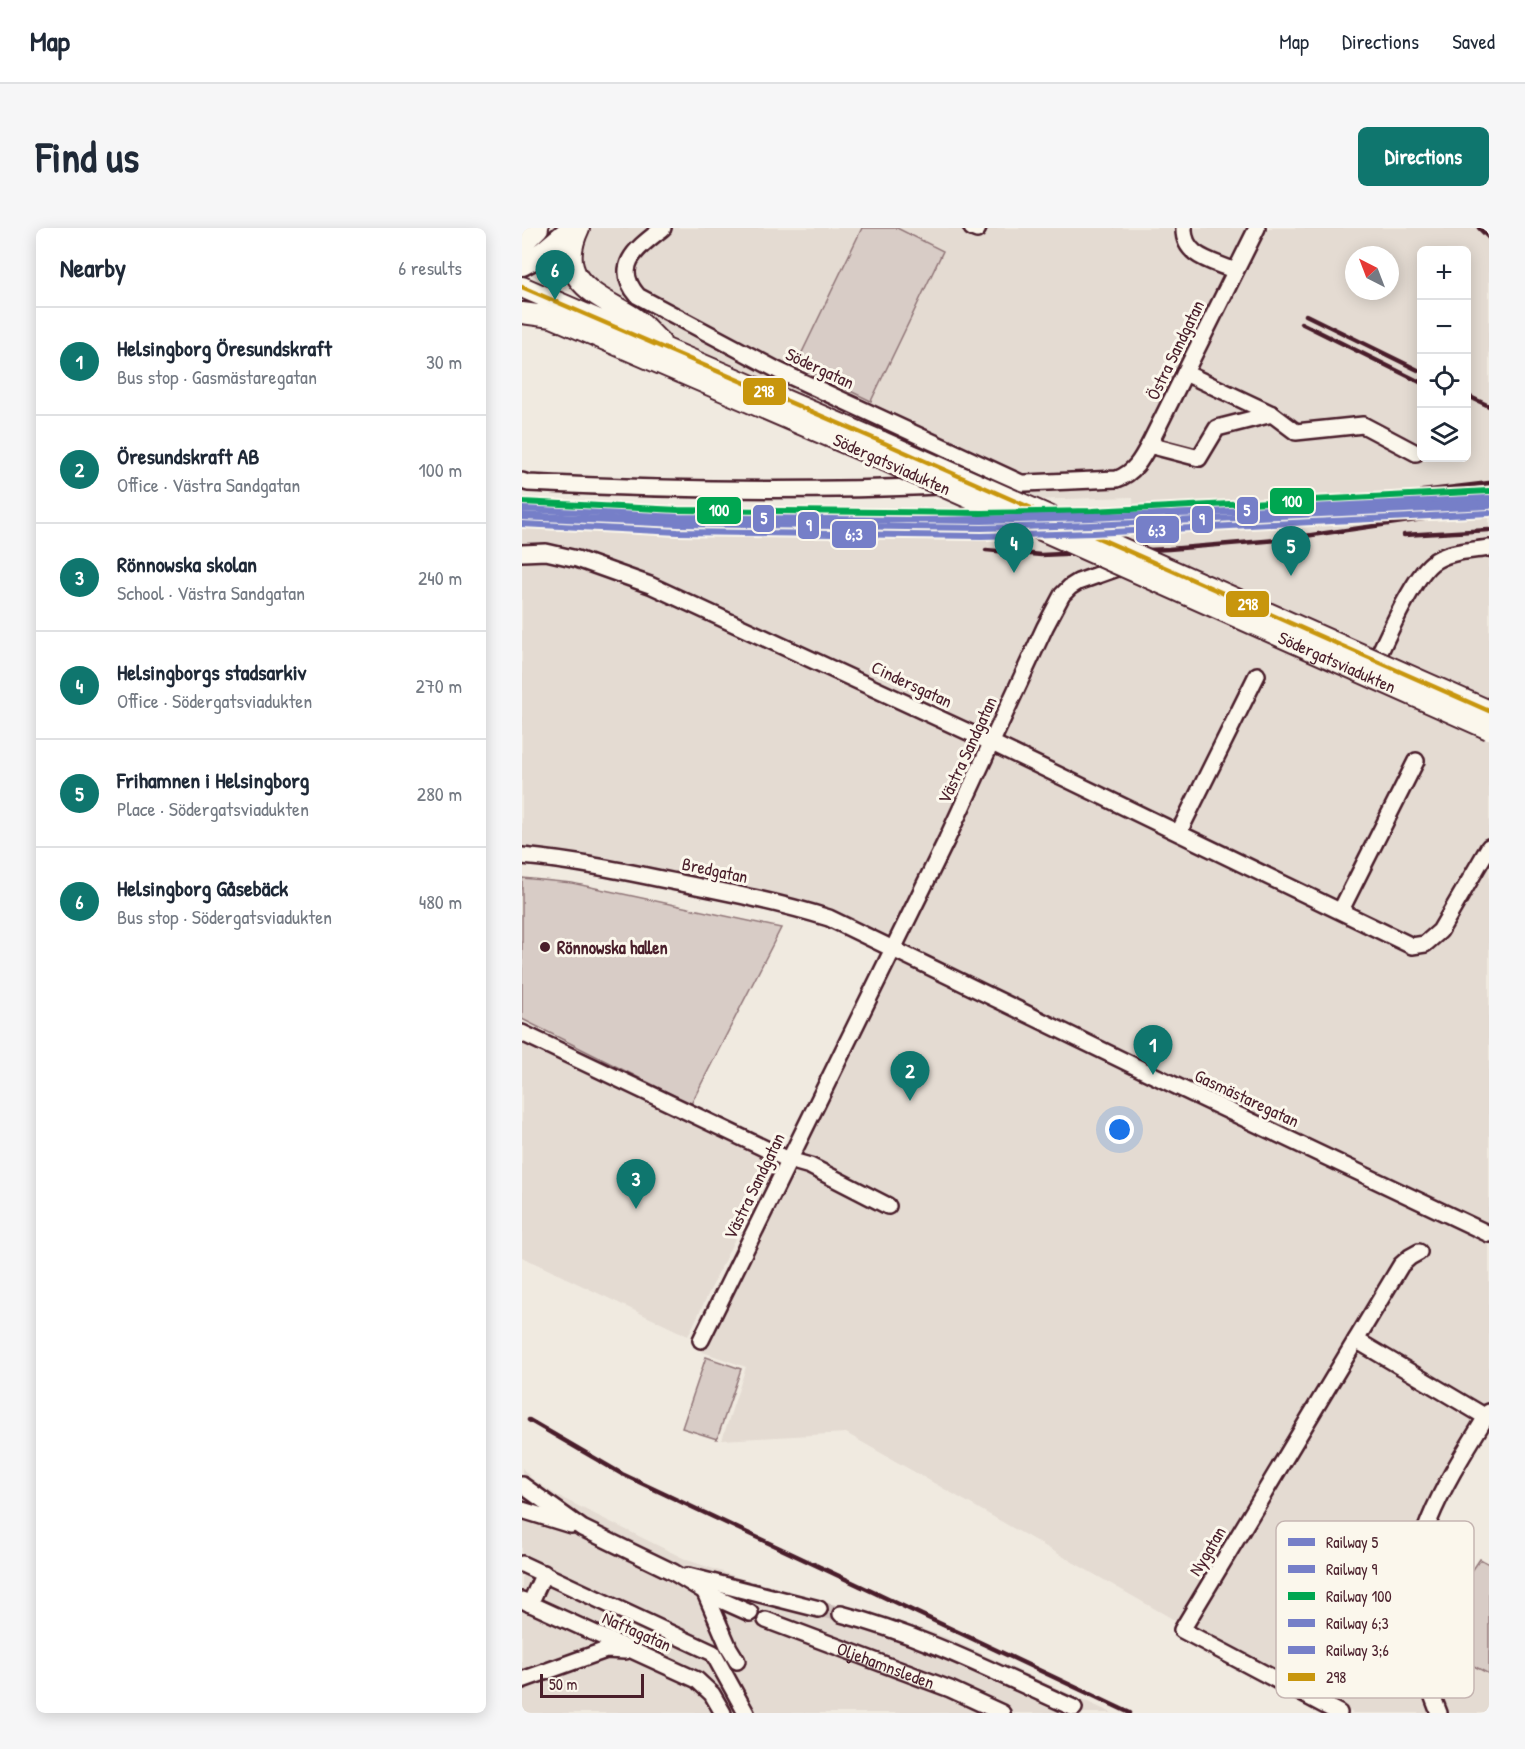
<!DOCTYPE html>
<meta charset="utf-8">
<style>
body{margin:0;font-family:"Patrick Hand",sans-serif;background:#f6f6f7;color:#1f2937}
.controls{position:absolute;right:18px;top:18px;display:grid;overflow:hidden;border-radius:9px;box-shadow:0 3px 15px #0003}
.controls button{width:54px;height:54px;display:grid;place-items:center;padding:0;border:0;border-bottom:2px solid #e0e1e3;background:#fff;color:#1f2937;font:30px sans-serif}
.compass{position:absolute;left:823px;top:18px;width:54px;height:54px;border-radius:50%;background:#fff;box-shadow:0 3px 15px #0003;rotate:318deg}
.scale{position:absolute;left:18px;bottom:15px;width:104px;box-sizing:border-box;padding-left:6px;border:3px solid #4a1f2b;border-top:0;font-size:16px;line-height:21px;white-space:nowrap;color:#4a1f2b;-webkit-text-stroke:4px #fbf7ec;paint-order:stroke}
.you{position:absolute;left:598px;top:902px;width:21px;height:21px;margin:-15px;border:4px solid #fff;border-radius:50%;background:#1a73e8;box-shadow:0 0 0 9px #1a73e833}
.badge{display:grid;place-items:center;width:39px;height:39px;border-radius:50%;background:#0f766e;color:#fff;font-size:20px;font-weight:700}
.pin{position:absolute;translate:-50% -50px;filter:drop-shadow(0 2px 3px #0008)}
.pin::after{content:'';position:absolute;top:32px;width:21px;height:18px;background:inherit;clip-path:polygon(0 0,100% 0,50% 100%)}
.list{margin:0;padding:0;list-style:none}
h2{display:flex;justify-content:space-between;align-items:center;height:78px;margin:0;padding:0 24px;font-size:26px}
h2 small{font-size:20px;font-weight:400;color:#747a83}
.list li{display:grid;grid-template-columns:39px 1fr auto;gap:18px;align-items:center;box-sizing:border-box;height:108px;padding:0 24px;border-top:2px solid #e0e1e3}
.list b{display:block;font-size:22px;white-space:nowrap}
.list p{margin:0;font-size:20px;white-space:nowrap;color:#747a83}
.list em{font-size:20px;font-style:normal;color:#747a83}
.icon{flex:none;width:33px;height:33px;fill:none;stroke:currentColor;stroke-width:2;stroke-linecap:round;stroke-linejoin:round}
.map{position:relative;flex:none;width:967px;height:1485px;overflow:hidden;border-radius:9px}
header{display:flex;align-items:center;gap:36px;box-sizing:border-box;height:84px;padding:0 30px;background:#fff;border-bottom:2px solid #e0e1e3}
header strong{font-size:28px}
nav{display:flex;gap:33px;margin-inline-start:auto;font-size:21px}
.intro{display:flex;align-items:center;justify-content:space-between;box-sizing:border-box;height:144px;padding:0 36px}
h1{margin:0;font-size:42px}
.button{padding:15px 27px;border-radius:9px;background:#0f766e;color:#fff;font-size:21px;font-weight:700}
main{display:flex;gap:36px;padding:0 36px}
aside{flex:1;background:#fff;border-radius:9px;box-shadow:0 3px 15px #0003}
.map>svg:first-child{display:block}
</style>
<header>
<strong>Map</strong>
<nav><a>Map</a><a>Directions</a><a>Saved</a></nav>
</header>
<div class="intro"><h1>Find us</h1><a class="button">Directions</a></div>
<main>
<aside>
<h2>Nearby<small>6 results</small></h2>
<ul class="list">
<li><span class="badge">1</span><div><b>Helsingborg Öresundskraft</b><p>Bus stop · Gasmästaregatan</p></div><em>30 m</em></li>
<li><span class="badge">2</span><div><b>Öresundskraft AB</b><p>Office · Västra Sandgatan</p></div><em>100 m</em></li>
<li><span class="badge">3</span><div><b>Rönnowska skolan</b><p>School · Västra Sandgatan</p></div><em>240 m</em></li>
<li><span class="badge">4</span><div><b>Helsingborgs stadsarkiv</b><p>Office · Södergatsviadukten</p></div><em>270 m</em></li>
<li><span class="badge">5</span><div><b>Frihamnen i Helsingborg</b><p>Place · Södergatsviadukten</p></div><em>280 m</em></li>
<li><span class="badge">6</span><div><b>Helsingborg Gåsebäck</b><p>Bus stop · Södergatsviadukten</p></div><em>480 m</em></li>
</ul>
</aside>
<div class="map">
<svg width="967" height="1485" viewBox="0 0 967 1485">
<rect width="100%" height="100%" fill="#f0eae0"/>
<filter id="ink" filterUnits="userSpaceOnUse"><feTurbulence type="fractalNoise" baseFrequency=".0167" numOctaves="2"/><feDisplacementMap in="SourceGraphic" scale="12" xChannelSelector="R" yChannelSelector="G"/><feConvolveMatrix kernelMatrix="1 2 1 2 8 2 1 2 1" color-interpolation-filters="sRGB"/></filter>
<g filter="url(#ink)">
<path fill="#e4dbd2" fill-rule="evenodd" d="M63 0H967V1173L916 1260 886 1345 911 1485H831L656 1394 324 1205 200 1212 224 1139 178 1123 375 719 340 701 0 623V289L164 297 346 300 612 291 611 269 507 272 3 44ZM900 22H944V230H900ZM832 27H868V63H832Z
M0 814 251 932 166 1108 0 1029Z
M0 1240 10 1251 36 1268 165 1332 260 1364 360 1388 423 1409 590 1485H0Z
M925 1421 967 1446V1485H922L909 1446Z"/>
<path fill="#d8ccc6" stroke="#917678" stroke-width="1.5" d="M340 0H375L421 23 349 173 274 137Z
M0 650 50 655 259 700 169 876 0 791Z
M184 1129 219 1141 195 1211 160 1200Z
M958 1331 967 1336V1446C956 1440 930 1428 923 1418 908 1397 946 1350 958 1331Z"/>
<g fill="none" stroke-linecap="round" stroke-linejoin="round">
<path stroke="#cfc1bc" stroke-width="15" stroke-dasharray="15 8" stroke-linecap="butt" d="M297 1381 319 1386"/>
<defs>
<g id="minor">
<path d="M141 0C117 19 89 37 116 68L257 143 497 254"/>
<path d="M450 0 455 2 456 0"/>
<path d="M662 0C661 29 691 33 713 43"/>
<path d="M663 145 750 186 774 204 841 197 894 225"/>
<path d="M627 217 677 230 695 200 750 186"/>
<path d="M0 253 6 255C143 262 280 264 418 258"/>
<path d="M460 257 595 251C612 245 619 232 627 217L735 0"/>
<path d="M0 325 24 324 55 331 128 357 470 515 890 718 903 716 918 703 967 619"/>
<path d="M851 439C863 414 890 351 910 335 925 323 948 323 967 320"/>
<path d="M657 604 735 447"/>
<path d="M0 628C54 633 106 644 159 655 209 665 259 675 307 690L631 847 967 1006"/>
<path d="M819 682 894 533"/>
<path d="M0 805 267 932 288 938 366 978"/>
<path d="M179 1112 424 613 523 399 540 367 548 359 556 354 604 337"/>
<path d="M834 1112 964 1189"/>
<path d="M0 1257 60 1300 151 1344 192 1369 228 1385"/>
<path d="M0 1282 49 1297"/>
<path d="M0 1336 191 1425 224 1485"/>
<path d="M166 1348 297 1381"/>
<path d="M182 1362 207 1420 215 1433"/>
<path d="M0 1372 175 1452 190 1466 201 1485"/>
<path d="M8 1376 22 1345"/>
<path d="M319 1386C401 1407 476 1446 552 1480"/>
<path id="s1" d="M244 1392 428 1461 480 1485"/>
<path d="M0 1452 84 1422 103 1423"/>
<path d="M817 1485 660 1402 879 1037 888 1029 897 1024"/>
<path d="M917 1485C906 1457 895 1426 891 1396 881 1317 928 1248 967 1184"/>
</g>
<path id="major" d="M57 0C32 53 74 66 111 89 121 95 129 106 138 114
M0 16 16 0
M0 59 360 214
M0 85 30 89 353 228"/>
<path id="highway" d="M0 36 21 25 51 0"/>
</defs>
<use href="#minor" stroke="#4a1f2b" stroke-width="20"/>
<use href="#major" stroke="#4a1f2b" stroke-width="24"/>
<use href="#highway" stroke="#4a1f2b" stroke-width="27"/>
<use href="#minor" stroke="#fbf7ec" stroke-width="15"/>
<use href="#major" stroke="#fbf7ec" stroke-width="20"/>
<use href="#highway" stroke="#fbf7ec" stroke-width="22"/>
<path stroke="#4a1f2b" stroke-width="4.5" d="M957 0 967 10
M784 87 900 144
M779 95 900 155
M944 167 967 178
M900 263 967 255
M882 307 967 302
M464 322 519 327 647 321 755 312 943 285
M7 1192 100 1246 608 1485"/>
<defs>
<g id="major-bridge">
<path d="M360 214 967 483"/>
<path id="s2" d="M353 228 967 501"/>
</g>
</defs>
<use href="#major-bridge" stroke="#4a1f2b" stroke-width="24" stroke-linecap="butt"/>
<use href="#major-bridge" stroke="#fbf7ec" stroke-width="20"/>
<defs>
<path id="bus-1" d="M0 59 360 214 967 483"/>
</defs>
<use href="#bus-1" stroke="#fbf7ec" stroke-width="9"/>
<use href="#bus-1" stroke="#c8960d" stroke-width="4.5"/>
<defs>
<path id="rail-1" d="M0 281 156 289 460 293 570 290 967 270"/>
<path id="rail-2" d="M0 289 156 296 460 300 570 297 967 278"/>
<path id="rail-3" d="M0 274 156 282 460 285 570 283 967 263"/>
<path id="rail-4" d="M0 296 156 304 460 308 571 305 967 285"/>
<path id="rail-5" d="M0 287C177 297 353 294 530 289 676 286 821 281 967 275"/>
</defs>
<use href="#rail-1" stroke="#fbf7ec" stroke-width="10"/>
<use href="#rail-2" stroke="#fbf7ec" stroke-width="10"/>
<use href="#rail-3" stroke="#fbf7ec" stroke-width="10"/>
<use href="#rail-4" stroke="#fbf7ec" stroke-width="10"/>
<use href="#rail-5" stroke="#fbf7ec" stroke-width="10"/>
<use href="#rail-1" stroke="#767fc8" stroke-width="6"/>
<use href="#rail-2" stroke="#767fc8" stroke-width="6"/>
<use href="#rail-3" stroke="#00a651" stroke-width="6"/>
<use href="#rail-4" stroke="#767fc8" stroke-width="6"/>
<use href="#rail-5" stroke="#767fc8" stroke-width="6"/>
</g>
</g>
<circle fill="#4a1f2b" stroke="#fbf7ec" stroke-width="2" cx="23" cy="719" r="6"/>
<g text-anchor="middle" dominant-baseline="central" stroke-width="6" stroke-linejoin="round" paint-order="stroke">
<g font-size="18" fill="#4a1f2b" stroke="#fbf7ec">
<text transform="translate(653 122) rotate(-64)">Östra Sandgatan</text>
<text transform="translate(298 140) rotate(25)">Södergatan</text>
<text transform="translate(370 236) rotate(24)">Södergatsviadukten</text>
<text stroke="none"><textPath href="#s2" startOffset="506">Södergatsviadukten</textPath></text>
<text transform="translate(390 456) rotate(25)">Cindersgatan</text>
<text transform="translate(445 522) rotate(-65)">Västra Sandgatan</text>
<text transform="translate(193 642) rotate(12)">Bredgatan</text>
<text transform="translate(725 870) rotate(25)">Gasmästaregatan</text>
<text transform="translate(232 958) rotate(-64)">Västra Sandgatan</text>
<text transform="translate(685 1323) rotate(-59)">Nygatan</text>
<text transform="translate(115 1403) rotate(24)">Naftagatan</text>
<text stroke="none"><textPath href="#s1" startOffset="128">Oljehamnsleden</textPath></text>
</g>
<g font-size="18" font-weight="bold" fill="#4a1f2b" stroke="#fbf7ec" text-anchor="start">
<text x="35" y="719">Rönnowska hallen</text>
</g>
</g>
<rect x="754" y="1293" width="198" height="177" rx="9" fill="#fbf7ec" stroke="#c6b6b2" stroke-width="1.5"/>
<rect x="766" y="1310" width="27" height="8" fill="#767fc8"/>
<rect x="766" y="1337" width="27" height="8" fill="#767fc8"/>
<rect x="766" y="1364" width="27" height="8" fill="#00a651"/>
<rect x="766" y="1391" width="27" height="8" fill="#767fc8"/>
<rect x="766" y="1418" width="27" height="8" fill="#767fc8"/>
<rect x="766" y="1445" width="27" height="8" fill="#c8960d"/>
<g font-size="16" fill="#4a1f2b">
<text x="804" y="1320">Railway 5</text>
<text x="804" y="1347">Railway 9</text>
<text x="804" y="1374">Railway 100</text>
<text x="804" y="1401">Railway 6;3</text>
<text x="804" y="1428">Railway 3;6</text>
<text x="804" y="1455">298</text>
</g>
<g stroke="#fbf7ec" stroke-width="2">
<rect x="220" y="149" width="45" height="29" rx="6" fill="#c8960d"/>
<rect x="747" y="259" width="46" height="28" rx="6" fill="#00a651"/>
<rect x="714" y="268" width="23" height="29" rx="6" fill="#767fc8"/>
<rect x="174" y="268" width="46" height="29" rx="6" fill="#00a651"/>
<rect x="230" y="276" width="23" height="29" rx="6" fill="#767fc8"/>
<rect x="669" y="277" width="23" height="29" rx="6" fill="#767fc8"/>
<rect x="275" y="283" width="23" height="29" rx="6" fill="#767fc8"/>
<rect x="613" y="287" width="45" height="29" rx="6" fill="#767fc8"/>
<rect x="309" y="292" width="46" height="29" rx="6" fill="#767fc8"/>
<rect x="703" y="362" width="45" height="28" rx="6" fill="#c8960d"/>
</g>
<g font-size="16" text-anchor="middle" font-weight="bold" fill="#fff">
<text x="242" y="169">298</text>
<text x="770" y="279">100</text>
<text x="725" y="288">5</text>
<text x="197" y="288">100</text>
<text x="242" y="296">5</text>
<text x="680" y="297">9</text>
<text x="287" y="303">9</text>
<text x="635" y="308">6;3</text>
<text x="332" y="312">6;3</text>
<text x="726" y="382">298</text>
</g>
</svg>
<div class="controls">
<button>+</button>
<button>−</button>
<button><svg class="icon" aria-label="locate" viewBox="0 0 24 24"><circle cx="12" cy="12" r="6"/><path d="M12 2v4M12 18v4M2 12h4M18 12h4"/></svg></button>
<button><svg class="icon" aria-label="layers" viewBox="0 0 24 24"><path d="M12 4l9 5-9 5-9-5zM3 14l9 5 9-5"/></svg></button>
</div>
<svg class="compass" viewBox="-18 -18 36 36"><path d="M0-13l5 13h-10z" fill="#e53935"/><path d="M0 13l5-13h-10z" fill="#747a83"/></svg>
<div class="scale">50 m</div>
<div class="you"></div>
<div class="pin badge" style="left:631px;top:847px">1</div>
<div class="pin badge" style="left:388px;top:873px">2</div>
<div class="pin badge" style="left:114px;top:981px">3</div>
<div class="pin badge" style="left:492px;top:345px">4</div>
<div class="pin badge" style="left:769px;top:348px">5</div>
<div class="pin badge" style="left:33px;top:72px">6</div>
</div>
</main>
